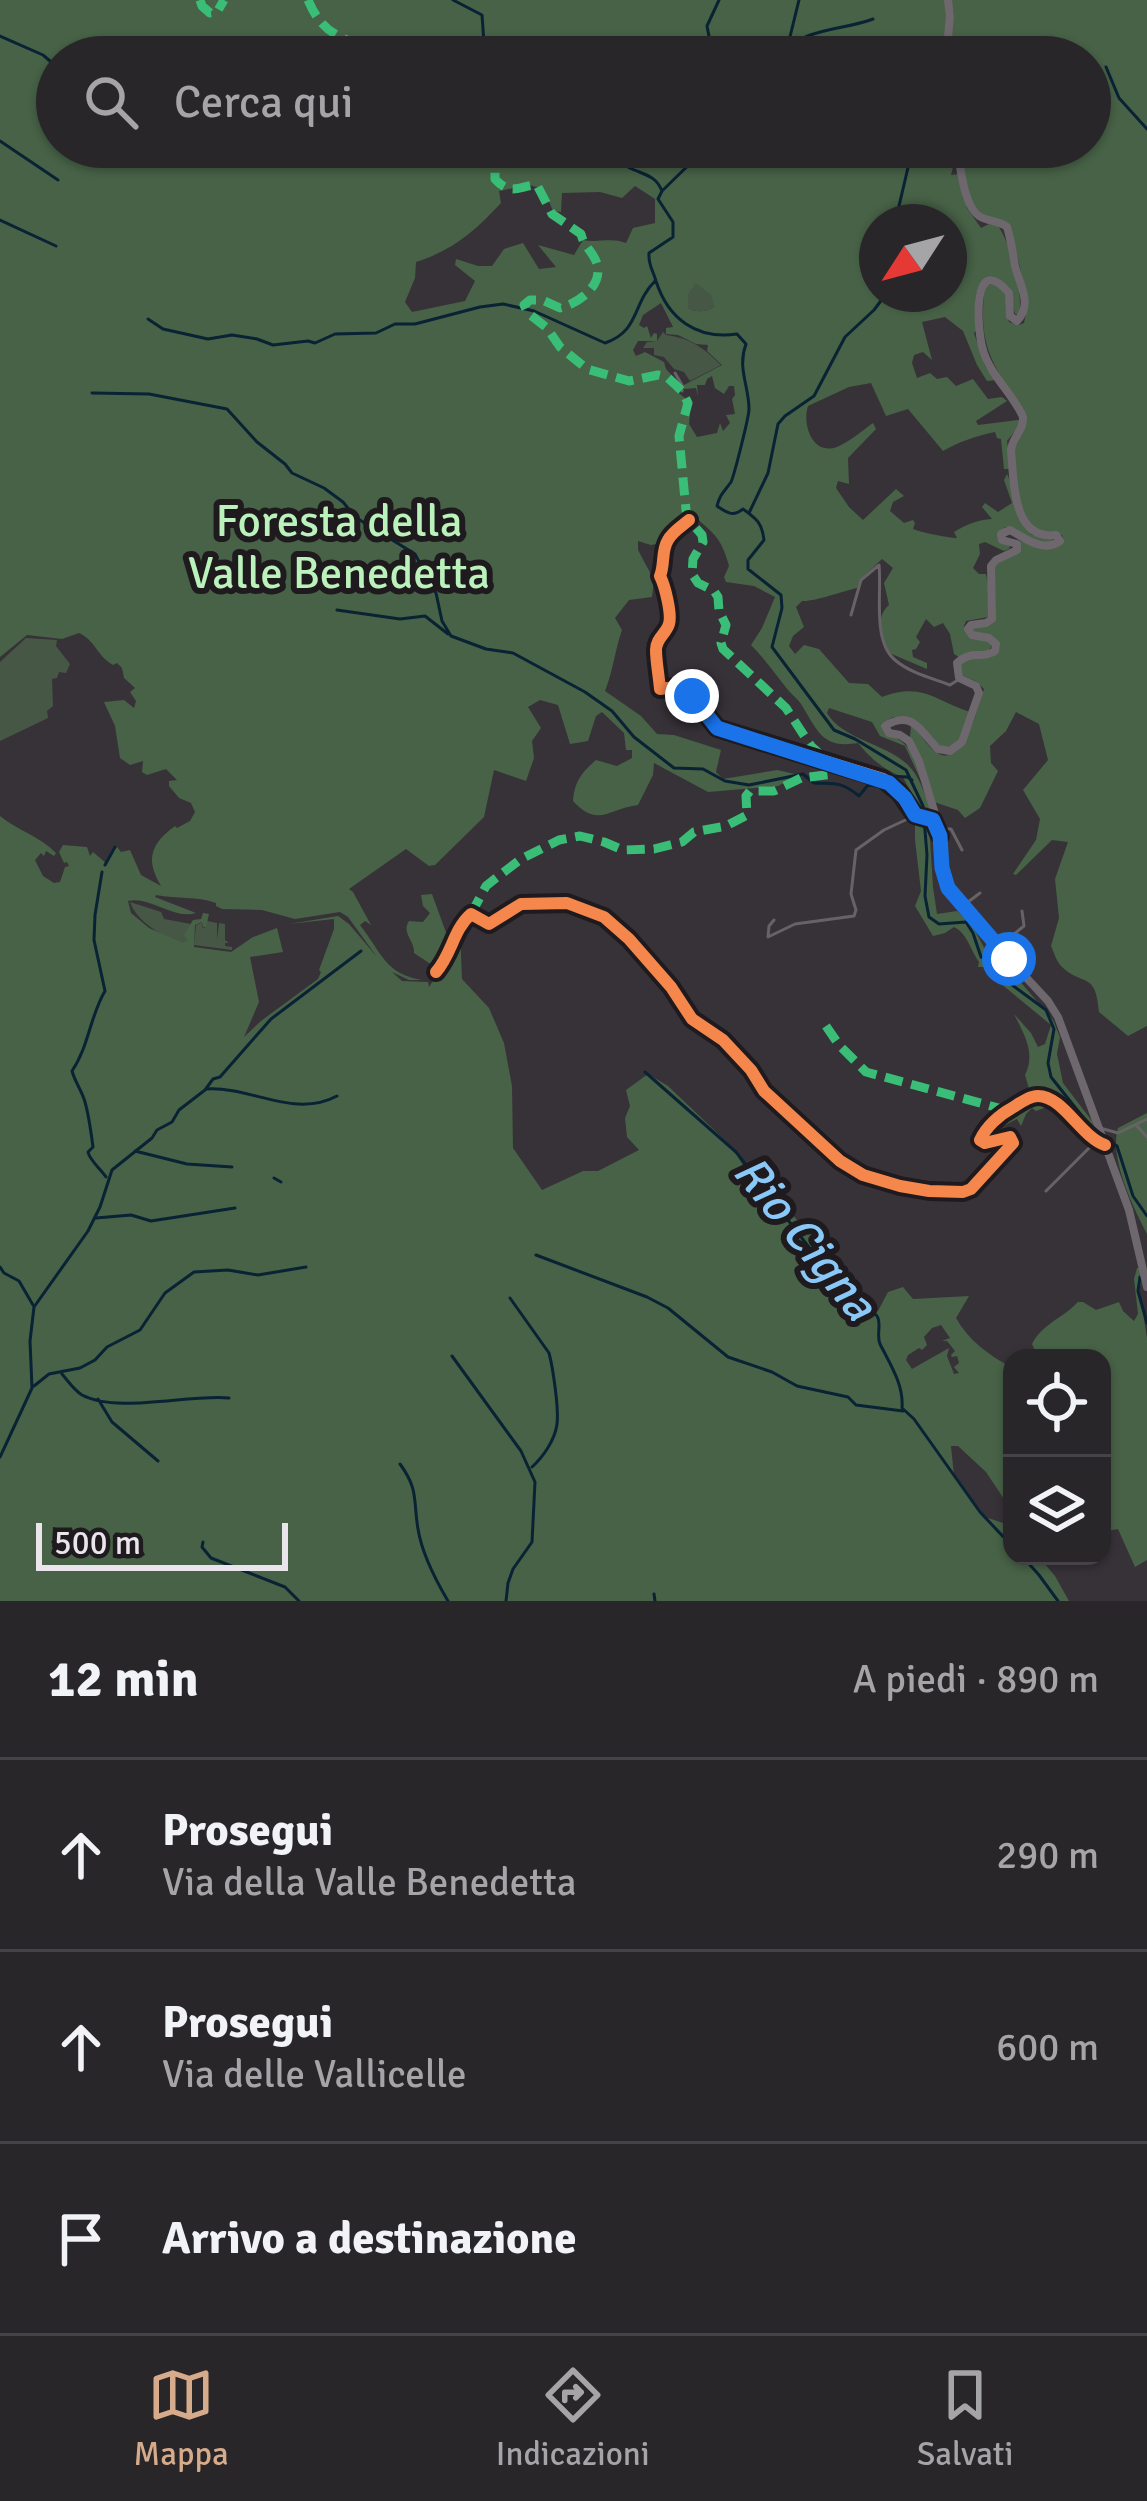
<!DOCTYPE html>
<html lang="it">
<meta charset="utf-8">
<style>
body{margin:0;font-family:Signika,sans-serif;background:#353236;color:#f1f3f6}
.controls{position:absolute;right:36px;bottom:36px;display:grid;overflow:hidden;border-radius:24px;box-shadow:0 3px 9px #0004}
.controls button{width:108px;height:108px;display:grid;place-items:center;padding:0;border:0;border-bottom:3px solid #454347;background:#29262a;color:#f1f3f6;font:60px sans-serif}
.compass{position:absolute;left:859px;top:204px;width:108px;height:108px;border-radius:50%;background:#29262a;box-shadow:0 3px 9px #0004;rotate:234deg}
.scale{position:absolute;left:36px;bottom:30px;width:252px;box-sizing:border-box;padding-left:12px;border:6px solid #eae4eb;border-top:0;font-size:33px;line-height:42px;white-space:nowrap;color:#eae4eb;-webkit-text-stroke:9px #1e1a1e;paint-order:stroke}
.stop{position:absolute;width:36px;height:36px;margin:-27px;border:9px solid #1a73e8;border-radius:50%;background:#fff}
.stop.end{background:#1a73e8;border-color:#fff;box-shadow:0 3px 12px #0008}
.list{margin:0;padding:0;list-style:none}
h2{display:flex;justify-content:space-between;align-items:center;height:156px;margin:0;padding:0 48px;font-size:51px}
h2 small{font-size:39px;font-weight:400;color:#a5a5a8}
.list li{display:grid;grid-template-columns:78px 1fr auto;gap:36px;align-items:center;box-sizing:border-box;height:192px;padding:0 48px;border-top:3px solid #454347}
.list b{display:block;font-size:45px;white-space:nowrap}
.list p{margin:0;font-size:39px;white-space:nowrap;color:#a5a5a8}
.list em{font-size:39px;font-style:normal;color:#a5a5a8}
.icon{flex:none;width:66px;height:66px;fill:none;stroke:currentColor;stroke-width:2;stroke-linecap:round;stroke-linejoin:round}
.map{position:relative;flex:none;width:1147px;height:1601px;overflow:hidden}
.search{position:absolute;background:#29262a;box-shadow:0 3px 9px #0004;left:36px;right:36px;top:36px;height:132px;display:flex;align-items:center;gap:30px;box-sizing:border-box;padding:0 42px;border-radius:66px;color:#a5a5a8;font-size:45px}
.sheet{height:732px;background:#29262a}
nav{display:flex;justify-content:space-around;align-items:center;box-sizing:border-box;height:168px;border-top:3px solid #454347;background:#29262a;font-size:33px;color:#a5a5a8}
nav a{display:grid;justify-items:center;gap:6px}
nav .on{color:#d6ab8b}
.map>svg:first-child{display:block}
</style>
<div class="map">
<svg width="1147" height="1601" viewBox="0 0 1147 1601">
<rect width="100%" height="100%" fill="#373238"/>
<path fill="#465845" d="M696 282 713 296 714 307C707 312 695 313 688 308L687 294Z
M663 332 666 335C690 338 704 348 721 365L690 381 684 372 674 369 664 357 654 355V348H643L647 342 657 341Z
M26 638 57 640 56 646 70 664 66 673 59 672 57 678 52 679 53 706 47 711 48 718 0 741V662Z
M130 902 161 912 164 919 191 924 188 940 185 945C164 936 138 924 130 902Z
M207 921 217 923V940L219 923 225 924V940L229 943H225V946L232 947V950L194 945 196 925 203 922 202 927 205 928Z"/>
<path fill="#476247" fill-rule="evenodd" d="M0 0H945L948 11 942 57H57V147H902L910 153 913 147H952L954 163 951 175 959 174 967 208 981 228 989 224 998 226C1010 241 1024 297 1019 315L1015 314C1011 295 1011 283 989 277 969 287 977 309 979 328L974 333 985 366 996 380 987 381 977 365 963 331 945 317 922 322 932 360 923 352 914 355 912 363 917 378 930 373 937 379 947 377 956 386 973 379 988 399 1002 397 1007 401 976 421 978 425 1019 420 1020 425 1007 441 1011 469H1004L1001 439 997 438 995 432C975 436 959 442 943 451L908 409 886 416 871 383 849 387 808 406C802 424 812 456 837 447 849 442 862 431 873 423L876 429 848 458 849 484 838 481 836 488 849 507 863 520 896 489 904 496 893 502 890 511 904 523 913 520 915 523 913 529C920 532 949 538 957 538L954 532C967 524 977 520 992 519L982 507 985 503 998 512 1012 503 1004 480 1007 474C1018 496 1014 517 1032 535L1050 537 1054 541 1051 544C1031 542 1021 528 1005 527L998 536 1010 546 1009 549 1004 551 985 542 979 544 980 554 973 568 979 574H986L989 591 988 617 966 621 964 626 968 635 987 639 992 645 989 651C978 655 970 651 959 657L954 654 950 634 943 623 934 627 926 619 916 637 920 642 916 649 912 650 913 657 927 663V669L887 652C883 636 874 618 889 605L884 583 893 568 882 559 862 578 857 588C843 591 814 602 802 601L796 607 804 627 793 636 789 646 795 654 804 645 819 649 849 683 868 684 882 697C923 682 933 700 970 712L959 741 948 748C921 742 933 719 893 717L881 724 885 734C913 740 918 766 926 791L905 746 880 736 872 722 829 708 827 713C843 740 885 743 908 765 921 778 927 801 934 817L929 823 933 887 937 914 957 911 972 925 987 953 1006 965 1053 1020 1060 1037 1057 1054 1063 1083 1092 1121 1097 1140C1082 1127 1066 1116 1049 1106L1036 1111 1032 1108 1026 1114 1021 1126 1017 1119C1006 1124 992 1134 981 1128L1006 1104 1030 1092 1025 1075C1036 1053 1024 1034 1014 1014L1031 1033 1038 1047 1045 1044 1051 1025 1000 983 994 967H978L979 962C970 949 967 933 954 927L945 933 933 936 915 906 921 891 915 840V801L903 777C884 770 871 759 858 743 822 749 818 731 801 704 798 699 792 695 788 690 776 675 765 659 751 645L762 628 775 597 754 586 726 582 724 577 729 566C721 535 712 533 690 512L661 543 651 545 638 541V550L654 580 652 597 629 600 615 618 622 630C615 650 613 671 605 691L641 716 657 734 674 735 721 750 716 772 723 779 777 770 799 775 778 786 708 792 654 763 653 775 638 805C608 809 598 828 573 801 574 782 582 772 596 760L617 766 632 758V750H626L624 733 602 712 596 716 588 741 570 744 558 705 540 700 528 707 541 728 532 741 534 758 526 781 494 770 484 817 435 865 429 866 406 849 349 889 353 892 371 925 365 921 360 925C382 953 385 974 422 980H409L392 972 402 981 428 982 429 987 444 964 443 962 435 967 414 953C415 941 401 933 409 921L423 922 430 913 423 906 421 895 432 894 448 938 460 931 462 979 489 1008 504 1043 512 1086 513 1148 542 1190 583 1171H598L639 1150 627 1137 625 1118 630 1106 626 1090 648 1074 668 1086 733 1148 753 1183 777 1197 797 1220 823 1243 851 1295 878 1311 888 1292 903 1287 913 1299 969 1296 956 1318C970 1342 988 1354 1012 1368V1511L986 1472 958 1446H951L954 1476 985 1517 1012 1526V1556H1038L1055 1576 1069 1601H0V816C17 830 41 837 56 853L54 856 46 851 44 856 41 853 35 860 43 876 54 883 60 882 65 867 69 866 67 862 64 863 59 852 63 845 87 847 90 856 93 852 107 864 111 851 117 847 121 852 130 850 141 875 161 886C146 861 149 845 175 826L177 828 190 821 195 812 191 803 179 798 169 786V781L177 780 166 769 147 775 142 772 143 761 130 765 120 758 115 726 104 702 124 700 134 708 136 701 130 692 135 688 124 678 122 668 117 663 113 665C96 655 96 641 79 633L62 639 27 635 0 657ZM529 185 544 189 553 211 561 212 562 193 600 192 622 198 635 186 655 199V223L633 228 626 243C611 237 599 243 583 240L574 255 538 245 556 267 539 269 523 243 504 249 492 266H478L456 259 455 265 475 281 465 301 412 312 405 302 415 278 416 262C453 250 474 232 501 203L499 191ZM877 222H949V294H877ZM696 283 712 296 714 307C707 312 695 313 688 308V294ZM661 303 673 327 666 328V334L678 335 696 344 708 345 707 351 722 365 684 385V389L696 388 698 396 697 385H705L707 379 712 376 715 388 724 394 729 386H734L735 395 732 399 735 414 726 415 730 423 723 431 720 423 717 433 697 437 689 424 691 403 689 400 687 406 685 398 671 387 675 383 680 387 681 385 666 369 664 362 645 352 636 356 633 350 638 341H657V334L654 333 651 338 647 326 644 328 639 325 643 315ZM156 895C177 899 196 896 216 903V906L222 909 262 910 295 919 340 912 348 917 377 957 349 924 338 916 289 924 334 919V929L319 970 321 972 318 979 261 1021 244 1037 259 1002 250 957 283 952 277 928 253 937 231 952 194 947 195 925 202 922 203 927H206L209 914 203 913 201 919 193 920 184 935 188 940 183 943 149 928 131 913 128 901C151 896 173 920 196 913L155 897ZM941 1325 950 1338 942 1341H947L955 1351 951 1355 952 1357 957 1356 959 1363 954 1367 959 1373 954 1374 947 1356 949 1348 912 1369 906 1360 908 1355 919 1348 922 1350 927 1345 924 1337 932 1328Z
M950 0H1147V1026L1128 1036 1099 1012C1096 970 1082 987 1061 966 1056 960 1054 953 1051 946L1059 918 1055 879 1068 842 1052 840 1016 875 1013 874 1036 840 1040 819 1023 790 1048 760 1039 724 1016 712 1006 731 990 746 991 763 998 771 980 808 965 818 958 810 934 802 910 738 911 726C921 732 922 739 930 747 962 780 977 708 984 689L977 682 960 674 959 667 964 658 988 656 998 644 994 637 975 633 971 628 994 618C1000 587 975 571 1013 555L1019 541 1057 547 1064 542 1062 535C1050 533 1034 535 1026 524 1020 514 1011 459 1013 448 1016 431 1028 436 1024 414 993 363 977 348 985 286L992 284C1013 292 1004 305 1009 322L1019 325 1024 323 1028 303 1011 228 982 214 972 204 958 147H1090V57H947L954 14Z
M1147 1113V1234C1133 1207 1109 1158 1118 1128Z
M1137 1268H1140L1141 1284 1139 1288 1147 1338V1560L1135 1567 1118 1529 1102 1532V1358H1038L1032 1344C1043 1323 1062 1319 1078 1302H1083L1096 1310 1119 1302 1123 1311 1134 1321 1138 1314 1134 1279Z"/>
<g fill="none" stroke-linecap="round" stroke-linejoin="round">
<path stroke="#092334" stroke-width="3" d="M453 0 482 15 485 57
M0 36 43 55 57 67
M788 45 799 0
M713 57 707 26 719 0
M780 57C801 27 842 31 873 19
M1106 67 1119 98 1147 129
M0 141 58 180
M623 147 628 167C643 175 655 174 662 191L658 199 673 222V237L649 253C648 265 653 270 656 281 668 319 697 340 737 334L746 344C737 368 749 386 749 409 749 417 734 476 731 482 724 492 720 494 717 506 727 513 733 517 743 509 757 519 762 523 764 540L748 560V569L781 595 782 608 772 647 834 730 855 739 906 770 923 806 927 855 925 896 929 917 939 924 966 922 973 933 981 957 996 962 1008 982 1046 1010 1054 1029 1048 1063 1051 1077 1097 1135
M662 191 707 147
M0 220 56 246
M898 222 899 206 910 159
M148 319 163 329 208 339 232 335 257 339 273 345 308 341 315 343 335 334 376 333 395 324H415L480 307 503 304 534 311 605 343C640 331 632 304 655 281
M92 393 149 394 227 409 257 442 285 464 292 473 324 488 343 502 355 517 415 554 436 593 442 621 451 636 486 649 513 653 585 692 612 711 634 737 674 768 703 769 725 781 749 785 803 774 814 783C835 784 841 781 859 796L868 785 878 786 889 776 907 777 912 780
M749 513 768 473 778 424 785 416 814 396 845 337 874 310 886 294
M337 610 400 619 425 616 448 634
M105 865 115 847
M102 872 95 915 94 940 105 991C90 1016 89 1046 72 1071 75 1082 82 1091 85 1102 89 1116 91 1132 93 1147L88 1152C90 1161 101 1169 106 1177
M490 879 492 881
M645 1072 736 1152 811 1250 869 1311C872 1313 875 1313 877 1316 882 1323 876 1335 880 1344 890 1364 904 1385 902 1408L914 1419 980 1512 1012 1546
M206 1089C251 1086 294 1119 337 1096
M1106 1139 1117 1146 1133 1196 1147 1216
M135 1151 187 1164 232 1167
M274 1178 281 1182
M96 1218 131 1215 151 1221 235 1208
M536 1255 647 1297 668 1308 728 1357 772 1372 797 1386 848 1397 856 1405 903 1411
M0 1267 4 1273 19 1281 33 1305
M1140 1277 1138 1291 1147 1323
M510 1298 549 1353C553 1368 559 1409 557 1424 555 1440 543 1457 532 1467
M452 1356 521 1451 535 1482 532 1542 513 1569 508 1583 506 1601
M62 1374C68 1381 74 1390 82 1395 118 1414 188 1394 229 1398
M34 1386 49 1374 80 1368 95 1360 107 1347 140 1330 165 1293 194 1272 228 1270 258 1275 306 1267
M98 1399 112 1422 158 1461
M0 1457 32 1388 30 1341 34 1307 88 1231 100 1207 112 1170 152 1138 157 1130 172 1122 179 1110 205 1090 213 1079 220 1077 271 1019 361 951
M400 1464C419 1490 413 1500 418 1529 422 1554 435 1579 448 1601
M203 1542 202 1547 211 1558 285 1587 299 1601
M1022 1556 1039 1575 1058 1601
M654 1594 655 1601"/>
<path stroke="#666266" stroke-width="3" d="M675 373 682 385V391
M689 520C682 526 672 532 668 540 661 551 665 564 660 576 665 586 672 614 669 624 666 634 656 638 656 650 656 661 659 677 660 689L676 687 692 696 717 728 883 779 900 793 915 815 932 818
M851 615 861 580 879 565C882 592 872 641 895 660 910 673 932 678 950 685L958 680
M944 835 948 829H951L962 850
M964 905 980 893
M774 920 769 926 768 937 795 924 854 916 856 910 851 894 856 850 884 830 914 816
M999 946 1024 926 1022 911
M1010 958 1027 947
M436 972C452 954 453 930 471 914L489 924 521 904 567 903 604 917 629 939 671 987 692 1019 723 1040 751 1070 764 1091 840 1161 863 1175 900 1186 929 1191 963 1192 971 1189 1013 1143 1010 1137 985 1143 980 1140C987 1126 1000 1114 1015 1106 1019 1104 1027 1098 1033 1096 1053 1092 1082 1129 1096 1142L1104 1145
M1137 1126 1147 1137
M1100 1128 1118 1133 1147 1119
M1046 1191 1094 1143"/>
<path stroke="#6e686e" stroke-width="8" d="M946 57 950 16 948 0
M956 147C961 165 963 205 979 216 988 222 998 220 1007 227 1011 240 1013 253 1015 266 1020 286 1033 304 1017 321L1010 316 1009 293C971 249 977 331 983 350 990 375 1013 394 1023 417 1024 431 1012 437 1011 450 1014 481 1012 541 1056 535L1060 541C1044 553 1026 539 1010 530L1001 534 1002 540 1017 544V550L996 560 991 566 992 619 986 623 971 625 968 629 972 635 989 638 996 644 995 651C982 660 972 649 957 663L959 678 976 686 979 693 962 742 950 751 938 749C922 734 913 708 885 726L889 733 900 735 909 741 919 761 939 827 942 868 948 888 980 928 1048 1001 1058 1017 1129 1210 1147 1287"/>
<path stroke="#3abd76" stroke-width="9" stroke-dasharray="18 9" stroke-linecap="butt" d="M200 0 202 6 210 13 217 12 224 0
M308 0C326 42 346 34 378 57
M491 147 495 153V179C511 197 521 185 537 185L552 214 581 234C584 246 590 249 595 259 607 283 580 303 560 308L542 300H530L524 305 528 313 547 328 560 347 587 369 629 381 658 375 667 377 682 391 688 403 679 436 686 510 689 520 702 535 703 542 693 559 692 574 698 583 714 591 718 597 719 611 726 625 721 643 723 649 786 708 811 746 822 756
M471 914 486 886 496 878 521 859 559 840 580 836 604 842 623 850 654 849 682 842 694 832 726 826 747 815 746 796 750 791H774L801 778 833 774 837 765
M826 1026 839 1045 866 1072 1006 1110"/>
<defs>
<path id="cycleway" d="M689 520C682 526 672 532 668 540 661 551 665 564 660 576 665 586 672 614 669 624 666 634 656 638 656 650 656 661 659 677 660 689L676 687 692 696 717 728 883 779 900 793 915 815 933 820 940 836
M436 972C452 954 453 930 471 914L489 924 521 904 567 903 604 917 629 939 671 987 692 1019 723 1040 751 1070 764 1091 840 1161 863 1175 900 1186 929 1191 963 1192 971 1189 1013 1143 1010 1137 985 1143 980 1140C986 1127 999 1115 1012 1108 1020 1103 1029 1096 1038 1096 1063 1096 1081 1137 1105 1145"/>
</defs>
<use href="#cycleway" stroke="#1e1a1e" stroke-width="20"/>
<use href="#cycleway" stroke="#f5874c" stroke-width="12"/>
</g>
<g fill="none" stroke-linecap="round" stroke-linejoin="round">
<path stroke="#1a73e8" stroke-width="15" d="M692 696 717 728 889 783 905 798 915 815 933 820 940 836 942 868 948 888 1009 959"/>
</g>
<g text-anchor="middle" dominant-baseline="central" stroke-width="12" stroke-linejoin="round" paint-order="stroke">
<g font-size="45" fill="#bbf1ba" stroke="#1e1a1e">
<text x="339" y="521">Foresta della<tspan x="339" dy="52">Valle Benedetta</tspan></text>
</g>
<g font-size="48" font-style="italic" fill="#8ac8f8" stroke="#1e1a1e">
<text transform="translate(805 1238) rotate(51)">Rio Cigna</text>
</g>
</g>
</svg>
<div class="controls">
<button><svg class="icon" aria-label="locate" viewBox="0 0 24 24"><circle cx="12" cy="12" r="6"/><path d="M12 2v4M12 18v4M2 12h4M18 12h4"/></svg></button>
<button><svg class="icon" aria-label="layers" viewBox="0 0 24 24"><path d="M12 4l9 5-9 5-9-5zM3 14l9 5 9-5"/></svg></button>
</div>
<svg class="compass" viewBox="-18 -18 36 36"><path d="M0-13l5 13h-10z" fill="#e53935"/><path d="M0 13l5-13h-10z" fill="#a5a5a8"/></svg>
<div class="scale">500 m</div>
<div class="stop" style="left:1009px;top:959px"></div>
<div class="stop end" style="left:692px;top:696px"></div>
<div class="search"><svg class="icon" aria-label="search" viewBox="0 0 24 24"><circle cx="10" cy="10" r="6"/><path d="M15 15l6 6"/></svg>Cerca qui</div>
</div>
<section class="sheet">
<h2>12 min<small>A piedi · 890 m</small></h2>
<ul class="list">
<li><svg class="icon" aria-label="ahead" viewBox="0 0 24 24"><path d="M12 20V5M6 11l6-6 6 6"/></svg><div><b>Prosegui</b><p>Via della Valle Benedetta</p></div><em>290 m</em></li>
<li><svg class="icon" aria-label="ahead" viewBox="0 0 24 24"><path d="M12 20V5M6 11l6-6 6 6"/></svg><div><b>Prosegui</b><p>Via delle Vallicelle</p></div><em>600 m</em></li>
<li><svg class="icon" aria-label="arrive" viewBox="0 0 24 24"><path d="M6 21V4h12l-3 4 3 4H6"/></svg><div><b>Arrivo a destinazione</b></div></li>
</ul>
</section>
<nav>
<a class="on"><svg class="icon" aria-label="map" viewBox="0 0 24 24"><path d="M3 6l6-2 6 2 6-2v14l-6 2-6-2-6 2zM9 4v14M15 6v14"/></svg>Mappa</a>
<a><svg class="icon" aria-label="directions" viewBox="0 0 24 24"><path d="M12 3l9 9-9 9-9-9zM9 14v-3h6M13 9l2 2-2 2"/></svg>Indicazioni</a>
<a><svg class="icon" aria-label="saved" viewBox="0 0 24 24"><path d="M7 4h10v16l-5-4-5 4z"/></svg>Salvati</a>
</nav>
